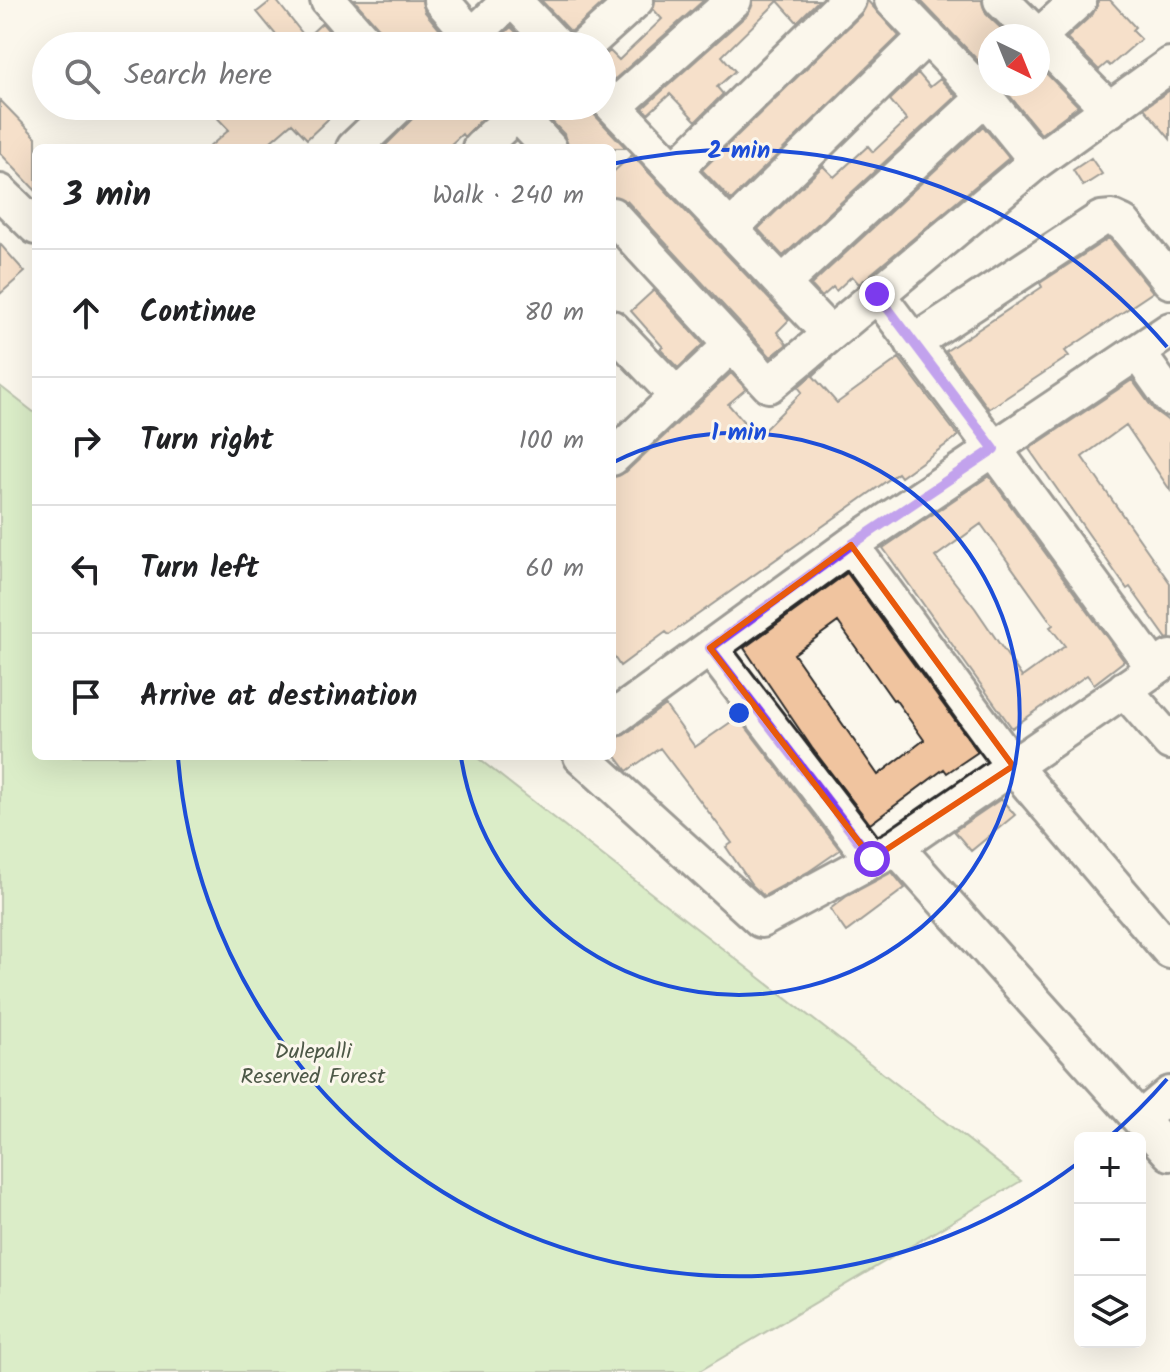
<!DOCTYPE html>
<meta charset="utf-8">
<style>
body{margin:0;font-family:Kalam,sans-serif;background:#f2f2f2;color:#202124}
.controls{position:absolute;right:24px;bottom:24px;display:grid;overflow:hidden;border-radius:12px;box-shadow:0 8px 32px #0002}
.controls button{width:72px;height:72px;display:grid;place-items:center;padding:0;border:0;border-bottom:2px solid #e0e0e0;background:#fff;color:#202124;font:40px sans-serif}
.compass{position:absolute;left:978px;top:24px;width:72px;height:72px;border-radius:50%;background:#fff;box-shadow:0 8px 32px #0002;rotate:137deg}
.stop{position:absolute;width:24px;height:24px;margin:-18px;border:6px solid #7c3aed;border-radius:50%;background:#fff}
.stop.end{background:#7c3aed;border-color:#fff;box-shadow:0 2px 8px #0008}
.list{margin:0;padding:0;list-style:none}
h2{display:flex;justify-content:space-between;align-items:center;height:104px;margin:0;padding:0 32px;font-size:34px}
h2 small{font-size:26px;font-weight:400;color:#757577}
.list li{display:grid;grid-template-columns:52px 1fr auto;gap:24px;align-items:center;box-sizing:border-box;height:128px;padding:0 32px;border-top:2px solid #e0e0e0}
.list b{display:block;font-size:30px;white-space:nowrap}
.list em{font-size:26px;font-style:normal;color:#757577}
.icon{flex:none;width:44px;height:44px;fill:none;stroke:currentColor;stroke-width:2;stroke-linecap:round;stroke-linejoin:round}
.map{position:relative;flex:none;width:1170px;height:1372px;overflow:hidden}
.search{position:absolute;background:#fff;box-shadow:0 8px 32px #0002;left:32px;top:32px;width:584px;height:88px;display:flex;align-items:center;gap:20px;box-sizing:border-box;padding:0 28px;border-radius:44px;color:#757577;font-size:30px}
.panel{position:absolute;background:#fff;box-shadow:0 8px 32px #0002;left:32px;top:144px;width:584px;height:616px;border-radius:12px}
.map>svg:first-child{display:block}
</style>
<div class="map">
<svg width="1170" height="1372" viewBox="0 0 1170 1372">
<rect width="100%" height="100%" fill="#fbf7ec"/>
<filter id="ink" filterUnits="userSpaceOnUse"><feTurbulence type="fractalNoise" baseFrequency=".0125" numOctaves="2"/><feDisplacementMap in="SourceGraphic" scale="16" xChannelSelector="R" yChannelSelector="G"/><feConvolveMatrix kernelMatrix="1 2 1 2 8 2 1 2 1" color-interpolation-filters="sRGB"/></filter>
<g filter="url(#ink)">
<path fill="#b4df9c" stroke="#708564" stroke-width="2" d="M0 386 36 414V756H475L1021 1181 698 1372H0Z"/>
<path fill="#f0c49f" stroke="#2b2b2b" stroke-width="2" fill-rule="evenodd" d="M272 0H276L306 38 322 23 342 46H285L257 12Z
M354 0H422L425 12 440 30 422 46H387L383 33Z
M541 0H606L571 32Z
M655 0H704L615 79 602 75V58L610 51 619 60 662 19 653 9Z
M753 0H819L797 22 778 1 722 56 735 71 717 87 723 94 696 121 670 94 648 114 643 108 747 15Z
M867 0 899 36 731 200 702 170 862 14Z
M920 0H982L986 14 1009 36H990V73Z
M1098 0H1110L1135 27 1132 30 1141 39 1110 66 1107 63 1099 70 1067 38 1093 14Z
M511 27 529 46H491Z
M1038 65 1078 106 1041 134 1000 84H1038Z
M918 73 930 87 940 79 956 96 783 256 758 229 823 166 834 177 868 146 873 152 907 120 890 100Z
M1170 90V139L1144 108Z
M0 100 36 137V191L0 153Z
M206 106H342L307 139 292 123 263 148H208L229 130Z
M425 106H491V110L464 137 462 134 447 148H383Z
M537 106H586L626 148H568L564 134Z
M983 126 1009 158 859 284 852 276 836 291 833 287 822 297 811 285Z
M632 155 789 320 777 332 787 344 771 357 627 201 612 196V173Z
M1091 158 1102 174 1083 186 1073 170Z
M1109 238 1153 292 1065 351 1069 356 989 409 946 351 1042 287 1040 283Z
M0 244 25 272 0 294Z
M654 290 703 344 678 368 660 349 663 347 631 311Z
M832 358 813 376 837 403 899 358 958 436 901 477 898 473 669 635 666 632 620 666 612 654V477L626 472 731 373 746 389 728 404 757 437 802 392 798 387Z
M1132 380 1154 410 1170 422V490L1126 425 1082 457 1170 583V638L1167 639 1130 587 1127 589 1029 449Z
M989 476 1124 661 1094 684 1087 675 1012 728 883 548ZM981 524 1053 625 1050 627 1065 646 1022 677 975 608 935 557Z
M847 573 978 752 947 773 944 769 870 824 812 748 744 648ZM838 622 893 700 895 699 924 740 878 775 794 654Z
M665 705 695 747 738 717 840 850 808 872 764 896 752 885 726 847 732 843 660 748 627 771 612 751V739L624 735Z
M1001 799 1015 815 971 851 954 831Z
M892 872 905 888 846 932 830 909 847 896Z"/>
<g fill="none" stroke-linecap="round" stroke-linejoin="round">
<defs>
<path id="minor" d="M328 0 368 46
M441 0 472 36
M513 0 557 46
M892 0 985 97 1037 161
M1001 0 1037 36
M1038 37 1110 110
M1038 37 1079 0
M462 46 510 0
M585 46 636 0
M602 94 830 334
M510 106 549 148
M614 107 734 0
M354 148 398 106
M480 148 517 113
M674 170 848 0
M0 192 36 227
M612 215 769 385 1037 161 1170 65
M730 229 927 36
M782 284 985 97
M877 294 994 449 1154 668
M612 328 677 396
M913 343 1101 219 1112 218 1123 223 1170 281
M1138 353 1170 398
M612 458 732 344
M851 545 1013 766 1170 951
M710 648 872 859
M1124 689 1170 742
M612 719 851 545 1170 330
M581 756 761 920 896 847 1170 658
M896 847 1170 1153
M1140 1119 1170 1094"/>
</defs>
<use href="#minor" stroke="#2b2b2b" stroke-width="40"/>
<use href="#minor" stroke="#fbf7ec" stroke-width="34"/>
</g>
</g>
<g fill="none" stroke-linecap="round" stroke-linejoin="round" filter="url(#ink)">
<path stroke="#7c3aed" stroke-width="10" d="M872 859 710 648 851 545 994 449 877 294"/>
</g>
<path d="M0 0H1170V1372H0ZM851 545 1013 766 872 859 710 648Z" fill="#fbf7ec" fill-opacity=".55" fill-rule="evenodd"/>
<path fill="none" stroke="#e8590c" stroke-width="6" stroke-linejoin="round" d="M851 545 1013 766 872 859 710 648Z"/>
<g fill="none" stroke="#1d4ed8" stroke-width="4">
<path d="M614 462A281 281 0 1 1 461 757"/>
<path d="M1167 1079A563 563 0 0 1 1108 1138M1078 1163A563 563 0 0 1 178 757M612 164A563 563 0 0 1 1167 347"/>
</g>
<g text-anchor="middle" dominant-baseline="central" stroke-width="6" stroke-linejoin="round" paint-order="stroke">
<g font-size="22" fill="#4d5847" stroke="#fbf7ec">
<text x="313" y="1052">Dulepalli<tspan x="313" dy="25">Reserved Forest</tspan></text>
</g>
</g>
<circle cx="739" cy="713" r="12" fill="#1d4ed8" stroke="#fbf7ec" stroke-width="4"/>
<g font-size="24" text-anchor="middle" font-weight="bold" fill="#1d4ed8" stroke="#fbf7ec" stroke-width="6" stroke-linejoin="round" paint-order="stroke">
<text x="739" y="158">2 min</text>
<text x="739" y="440">1 min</text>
</g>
</svg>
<div class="controls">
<button>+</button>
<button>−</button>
<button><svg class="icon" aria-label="layers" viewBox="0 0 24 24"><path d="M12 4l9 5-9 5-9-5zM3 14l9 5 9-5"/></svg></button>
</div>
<svg class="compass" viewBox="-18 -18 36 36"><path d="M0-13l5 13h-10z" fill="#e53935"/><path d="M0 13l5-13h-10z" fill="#757577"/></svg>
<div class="stop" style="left:872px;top:859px"></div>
<div class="stop end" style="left:877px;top:294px"></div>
<div class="search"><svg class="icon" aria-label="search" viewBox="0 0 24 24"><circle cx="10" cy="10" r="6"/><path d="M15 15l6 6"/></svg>Search here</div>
<section class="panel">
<h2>3 min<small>Walk · 240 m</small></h2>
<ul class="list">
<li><svg class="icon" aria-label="ahead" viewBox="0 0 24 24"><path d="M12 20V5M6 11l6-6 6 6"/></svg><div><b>Continue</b></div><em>80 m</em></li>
<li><svg class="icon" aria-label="right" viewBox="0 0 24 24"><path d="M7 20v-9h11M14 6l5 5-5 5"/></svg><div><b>Turn right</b></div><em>100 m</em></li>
<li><svg class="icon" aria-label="left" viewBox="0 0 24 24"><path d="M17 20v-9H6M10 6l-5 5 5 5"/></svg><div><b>Turn left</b></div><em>60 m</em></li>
<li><svg class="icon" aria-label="arrive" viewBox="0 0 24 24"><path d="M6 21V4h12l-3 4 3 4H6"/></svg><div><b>Arrive at destination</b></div></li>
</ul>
</section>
</div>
